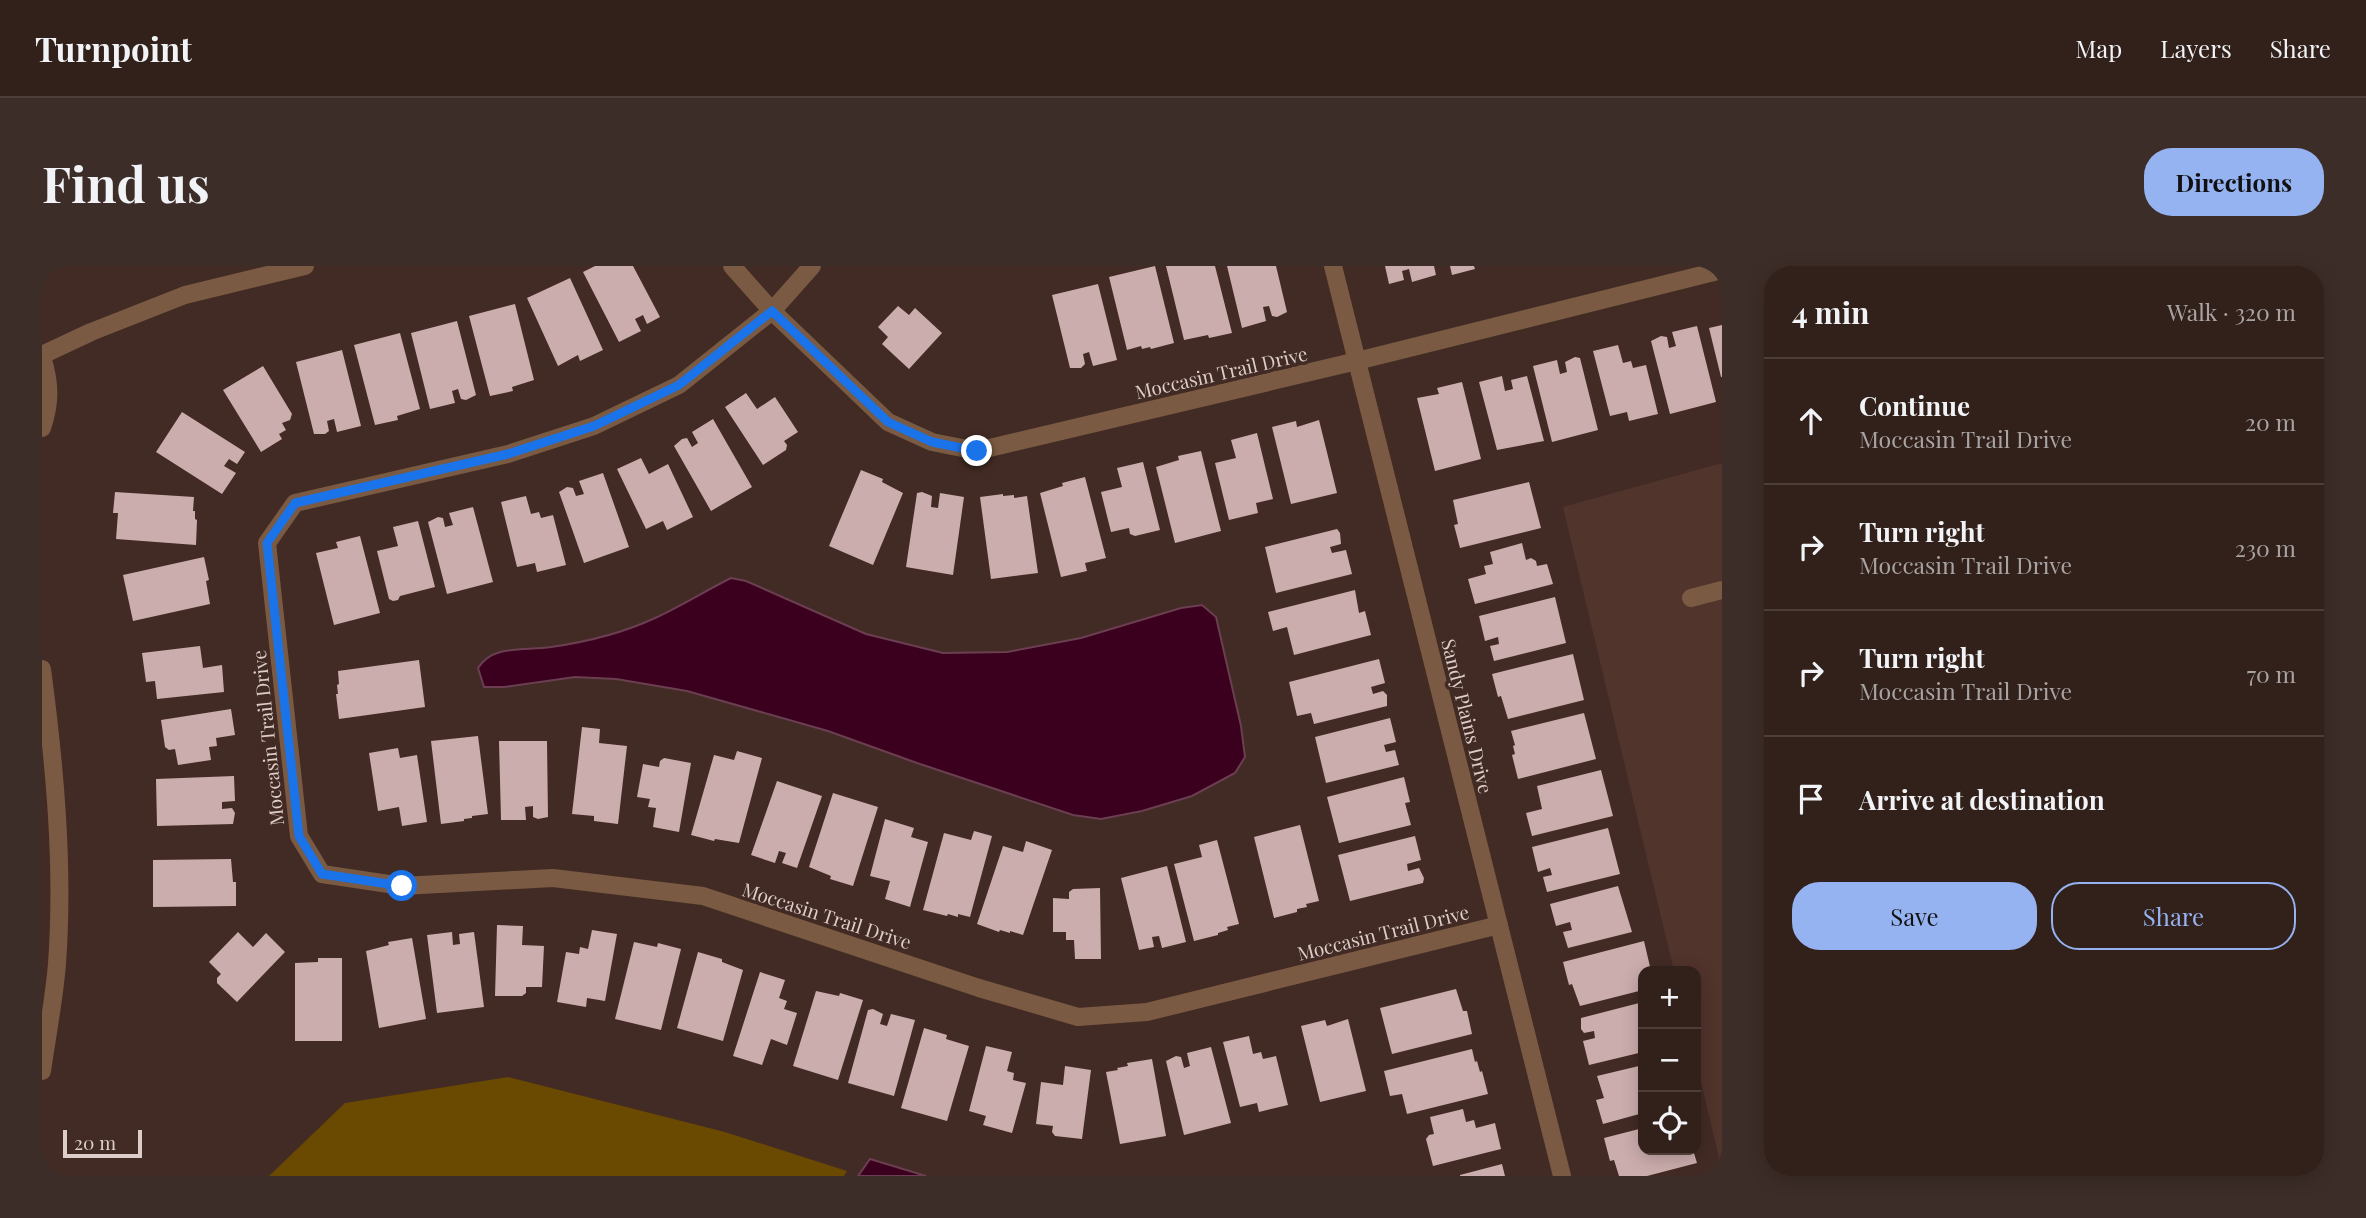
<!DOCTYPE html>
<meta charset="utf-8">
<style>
body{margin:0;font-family:"Playfair Display",serif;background:#3d2d28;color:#f1f3f6}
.controls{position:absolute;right:21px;bottom:21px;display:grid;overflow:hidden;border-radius:14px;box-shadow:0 4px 18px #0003}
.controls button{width:63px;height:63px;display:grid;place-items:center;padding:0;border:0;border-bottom:2px solid #4d3e3a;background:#32201b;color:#f1f3f6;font:35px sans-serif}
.scale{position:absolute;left:21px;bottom:18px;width:79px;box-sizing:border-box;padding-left:7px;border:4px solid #ddcdc9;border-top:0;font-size:19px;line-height:24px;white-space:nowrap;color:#ddcdc9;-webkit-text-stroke:5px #422b24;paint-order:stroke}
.stop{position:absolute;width:21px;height:21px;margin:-16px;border:5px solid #1a73e8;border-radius:50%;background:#fff}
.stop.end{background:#1a73e8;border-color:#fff;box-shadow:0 2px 7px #0008}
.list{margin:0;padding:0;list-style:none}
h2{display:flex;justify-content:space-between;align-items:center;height:91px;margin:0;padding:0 28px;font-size:30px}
h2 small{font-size:23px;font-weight:400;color:#a8a3a3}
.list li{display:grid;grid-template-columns:46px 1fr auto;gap:21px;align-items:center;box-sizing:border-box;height:126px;padding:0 28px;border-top:2px solid #4d3e3a}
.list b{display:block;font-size:26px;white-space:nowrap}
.list p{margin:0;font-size:23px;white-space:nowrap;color:#a8a3a3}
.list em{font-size:23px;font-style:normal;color:#a8a3a3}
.actions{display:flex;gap:14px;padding:21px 28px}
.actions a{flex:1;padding:16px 0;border:2px solid #95b2f1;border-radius:28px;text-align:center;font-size:24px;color:#95b2f1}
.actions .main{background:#95b2f1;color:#111}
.icon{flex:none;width:38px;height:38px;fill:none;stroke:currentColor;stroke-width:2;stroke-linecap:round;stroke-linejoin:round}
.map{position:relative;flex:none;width:1680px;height:910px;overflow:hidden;border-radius:28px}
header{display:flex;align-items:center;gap:42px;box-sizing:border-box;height:98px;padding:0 35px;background:#32201b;border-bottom:2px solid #4d3e3a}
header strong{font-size:33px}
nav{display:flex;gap:38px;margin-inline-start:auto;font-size:24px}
.intro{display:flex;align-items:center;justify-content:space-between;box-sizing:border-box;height:168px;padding:0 42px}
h1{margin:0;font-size:49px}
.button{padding:18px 32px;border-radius:28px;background:#95b2f1;color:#111;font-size:24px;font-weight:700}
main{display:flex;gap:42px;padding:0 42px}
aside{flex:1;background:#32201b;border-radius:28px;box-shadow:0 4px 18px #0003}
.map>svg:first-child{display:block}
</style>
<header>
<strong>Turnpoint</strong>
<nav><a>Map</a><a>Layers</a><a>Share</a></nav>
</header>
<div class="intro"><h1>Find us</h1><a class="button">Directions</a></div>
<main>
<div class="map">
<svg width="1680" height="910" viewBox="0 0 1680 910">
<rect width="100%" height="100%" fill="#422b24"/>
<path fill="#51342c" d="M1680 197V904L1654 795V705H1632L1521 241Z"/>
<path fill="#6a4900" d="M466 811 683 866 805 905 802 910H227L303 837Z"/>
<path fill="#3a001d" stroke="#6b3e51" stroke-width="2" d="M689 312 704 315 824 368 901 387 965 386 1039 372 1139 342 1160 339 1174 351 1199 460 1203 491 1193 507 1150 530 1100 545 1059 553 1031 549 875 497 786 465 645 425 574 413 533 411 462 421H442L436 402C451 378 483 385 509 381 544 376 581 367 613 352 639 340 663 325 689 312Z
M828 893 884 910H816Z"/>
<path fill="#ccadae" d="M553 0H591L618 51 605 58 601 49 593 53 599 65 577 76 541 6Z
M1113 0 1132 77 1109 83 1108 81 1100 83 1099 80 1085 84 1067 11Z
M1124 0H1173L1190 67 1167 72 1166 69 1142 74Z
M1185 0H1234L1245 46 1235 51 1230 50 1227 40 1221 41 1224 55 1200 62Z
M1343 0H1392L1394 9 1370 16 1367 3 1360 5 1362 14 1347 18Z
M1408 0H1432L1433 3 1410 9Z
M528 12 561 84 538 95 536 89 516 100 485 32Z
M1056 18 1075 94 1051 100 1047 86 1041 88 1043 98 1039 102H1028L1010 29Z
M473 38 492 114 470 121 471 125 448 130 427 50Z
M856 40 867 49 873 42 900 67 867 103 840 78 846 71 836 61Z
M415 55 434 129 424 134 419 133 416 123 410 125 413 137 388 143 369 67Z
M1680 59V111H1679L1667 62Z
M1655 60 1674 136 1628 148 1609 75 1619 70 1625 71 1627 82 1634 80 1630 66Z
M358 67 378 143 355 150 356 154 333 159 312 79Z
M1576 79 1581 97 1589 95 1591 102 1604 99 1616 148 1587 155 1585 146 1568 150 1551 85Z
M300 84 319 160 295 166 292 153 285 155 287 165 283 168H272L254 96Z
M1533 91 1538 92 1556 164 1510 176 1491 100 1515 94 1518 108 1525 106 1523 96Z
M221 100 250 148 248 154 240 157 244 164 237 168 240 173 219 186 181 124Z
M1460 110 1463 125 1471 123 1469 114 1485 110 1502 175 1455 184 1437 116Z
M1420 116 1439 193 1393 205 1375 132 1397 128 1395 122Z
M704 127 715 143 733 131 756 166 742 175 745 179 744 184 721 199 683 141Z
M140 146 203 186 195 198 187 193 182 200 194 207 180 228 114 186Z
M671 153 710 221 669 245 632 180 640 173 645 172 650 181 656 177 650 166Z
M1277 154 1295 227 1249 238 1230 161 1254 155 1255 161Z
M1215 167 1231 233 1214 237 1216 247 1187 254 1173 197 1194 192 1189 174Z
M1159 185 1179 265 1133 277 1114 201 1137 194 1136 190Z
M599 192 607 208 626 198 651 251 625 264 621 255 604 263 575 203Z
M1101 196 1118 264 1093 270 1088 268 1087 262 1069 266 1059 226 1080 221 1075 202Z
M819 204 841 213 840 216 861 227 831 299 787 280Z
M561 207 587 281 542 297 517 226 525 221 531 222 534 230 542 228 537 215Z
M1043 211 1064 292 1043 297 1045 305 1019 311 998 227 1021 220 1020 217Z
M1487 216 1499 262 1418 282 1412 259 1416 258 1411 234Z
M73 226 152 231 151 245H153V253L155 254 154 279 74 273 76 247H71Z
M880 226 890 230 889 241 896 242 898 227 922 231 911 309 864 301 875 227Z
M961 228V230L972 229V232L985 230 996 307 949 313 938 231Z
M484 230 489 248 497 246 499 252 511 249 524 299 495 306 493 297 475 301 459 236Z
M431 241 451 316 405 328 386 256 396 251 401 252 403 261 411 259 407 247Z
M376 255 393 321 358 330 356 334 351 335 347 333 335 285 356 280 351 261Z
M1295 263 1298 267 1299 278 1288 281 1290 287 1304 284 1310 308 1234 327 1223 281Z
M318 270 338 347 292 359 274 287 296 282 294 276Z
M1480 277 1484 294 1489 292 1494 295 1495 300 1505 298 1511 318 1433 338 1426 313 1444 308 1442 300 1451 298 1448 286Z
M162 291 167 314 164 315 168 338 91 355 81 309Z
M1313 324 1317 347 1323 345 1329 369 1252 389 1245 361 1231 365 1226 346Z
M1513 331 1524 377 1452 395 1448 380 1457 378 1456 371 1443 375 1437 350Z
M158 380 161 402 180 399 182 426 115 433 113 415 104 416 100 387Z
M1531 388 1542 434 1466 453 1459 430 1456 431 1450 408Z
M1337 393 1343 417 1329 421 1331 428 1341 425 1345 429V440L1272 458 1269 447 1255 450 1247 416Z
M377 394 383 441 297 453 294 428H296L295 419 297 418 296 405Z
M189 443 193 469 174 472 175 480 167 481 169 494 136 499 133 483 127 484 123 481 119 454Z
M1542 447 1554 493 1476 513 1470 489 1473 488 1471 480 1473 479 1469 465Z
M1348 452 1354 476 1342 479 1344 486 1353 484 1357 499 1284 517 1273 471Z
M540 461 558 463 557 477 585 480 576 558 552 555V550L530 548Z
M436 470 446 548 430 550V552L422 553V555L399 558 389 475Z
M457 475H505L506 551 496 553 491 551V540L483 541 484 554H459Z
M356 482 358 492 375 489 385 556 360 560 357 541 336 545 327 487Z
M695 485 720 492 697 577 673 573 672 575 649 569 672 489 692 494Z
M622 492 649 497 637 566 611 561 614 542 606 541 608 533 595 531 601 498 617 501 618 495Z
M1559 504 1571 550 1490 570 1484 547 1500 543 1495 520Z
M192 510 193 535 180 536V543L190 542 193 547 191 558 115 560 114 513Z
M1362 511 1368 536 1363 537 1369 559 1297 577 1285 531Z
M735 515 780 530 755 602 740 597 744 587 737 585 733 597 709 589Z
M791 527 836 541 811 620 788 613 789 610 767 601Z
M843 553 872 562 869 571 886 576 868 641 843 633 848 615 828 610Z
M1258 559 1277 635 1264 638 1265 641 1255 643V646L1232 652 1212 571Z
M1566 562 1578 608 1505 626 1501 611 1510 609 1508 602 1496 606 1490 581Z
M932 565 950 570 928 651 916 648V651L906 648 905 650 881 644 902 567 929 574Z
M1373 570 1379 594 1365 598 1366 605 1377 602 1382 612 1381 617 1308 635 1296 589Z
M1175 574 1197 658 1185 661 1186 664 1176 667V669L1152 675 1132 598 1160 591 1157 579Z
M984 575 1010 584 981 669 968 665V667L958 664 957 666 935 658 961 580 981 586Z
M189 593 191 616H194V640L111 641V594Z
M1125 600 1144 676 1120 682 1117 670 1110 671 1112 681 1097 684 1079 612Z
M1576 620 1590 666 1526 682 1521 666 1530 664 1528 656 1514 660 1508 638Z
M1058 622 1059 693H1033L1032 674H1024V666H1011V632L1027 633V626L1031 623Z
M455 659 481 660 480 679 502 680 500 721H484V727L480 730H453Z
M550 664 575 668 563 735 545 732 544 741 515 736 524 686 537 688 538 681 546 683Z
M196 666 211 681 224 667 243 686 195 736 175 717V712L179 708 167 696Z
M410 666 411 679 418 678 417 668 432 666 442 741 395 747 385 669Z
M370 672 384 753 337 762 324 685 347 679 346 676Z
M1602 675 1609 705H1601V724L1538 740 1530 718 1527 719 1521 696Z
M592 676 615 681 616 677 639 683 619 764 573 753Z
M656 686 680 693V696L701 704 681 775 635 762Z
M276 692H300V775H253V697L276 696Z
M718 706 743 714 737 732 745 735 742 743 755 747 745 779 729 773 720 799 691 790Z
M1414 723 1421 745H1425L1430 768 1350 788 1338 742Z
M774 725 797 730 798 727 821 734 796 814 751 800Z
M1601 736V786L1547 799 1541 775 1553 772 1552 765 1542 767 1539 763V752Z
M831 743 841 748 838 758 845 760 849 748 873 754 852 830 806 817 826 744Z
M1306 753 1324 825 1278 836 1259 760 1283 754 1285 760Z
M882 762 905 769 904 773 927 780 905 855 859 842Z
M1207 770 1211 788 1219 786 1221 793 1234 790 1246 839 1217 846 1215 837 1198 841 1181 776Z
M944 780 970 786 965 805 972 807 971 814 984 817 970 867 941 859 944 850 927 845Z
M1169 781 1189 857 1142 869 1124 795 1134 790 1139 791 1142 802 1148 800 1145 787Z
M1430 783 1433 796 1435 795 1438 806 1440 805 1446 828 1365 848 1360 828 1348 830 1342 805Z
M1110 793 1124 870 1078 878 1064 806 1076 804 1075 802 1086 800 1085 797Z
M1601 799V847L1561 858 1554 834 1562 832 1555 810Z
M1023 800 1049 804 1040 873 1013 870 1010 866 1011 860 994 858 999 816 1021 819Z
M1421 843 1424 856 1432 854 1434 862 1453 857 1459 883 1391 900 1384 873 1387 869 1392 868 1388 851Z
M1601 862V884H1651L1655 897 1605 910H1577L1572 894 1568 895 1562 872Z
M1460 898 1463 910H1418V909Z"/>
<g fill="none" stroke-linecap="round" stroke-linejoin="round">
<path stroke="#7a5a42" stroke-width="18" d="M690 0 730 45 846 156 890 176 935 185 1315 95 1680 4
M770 0 730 45 637 119 552 160 466 188 253 237 225 277 257 570 280 608 360 620 511 612 661 630 937 722 1036 751 1105 746 1457 659
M1291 0 1520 910
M0 89 49 66 143 29 263 0
M0 91C8 116 9 136 0 162
M1649 332 1680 324
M0 403C13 501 22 600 15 698 12 734 5 770 0 805"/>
</g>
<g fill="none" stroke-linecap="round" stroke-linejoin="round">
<path stroke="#1a73e8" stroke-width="9" d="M360 620 280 608 257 570 225 277 253 237 466 188 552 160 637 119 730 45 846 156 890 176 935 185"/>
</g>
<g text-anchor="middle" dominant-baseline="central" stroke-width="7" stroke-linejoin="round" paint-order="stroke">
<g font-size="19" fill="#ddcdc9" stroke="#422b24">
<text transform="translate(1179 106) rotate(-13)">Moccasin Trail Drive</text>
<text transform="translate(1426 450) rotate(76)">Sandy Plains Drive</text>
<text transform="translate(225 472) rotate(-96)">Moccasin Trail Drive</text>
<text transform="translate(785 649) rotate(18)">Moccasin Trail Drive</text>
<text transform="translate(1341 666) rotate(-14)">Moccasin Trail Drive</text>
</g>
</g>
</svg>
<div class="controls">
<button>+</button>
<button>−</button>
<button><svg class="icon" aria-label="locate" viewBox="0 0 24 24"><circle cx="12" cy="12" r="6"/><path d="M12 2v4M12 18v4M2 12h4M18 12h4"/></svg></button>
</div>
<div class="scale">20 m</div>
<div class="stop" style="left:360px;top:620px"></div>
<div class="stop end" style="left:935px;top:185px"></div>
</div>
<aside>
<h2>4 min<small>Walk · 320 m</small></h2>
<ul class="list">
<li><svg class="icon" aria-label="ahead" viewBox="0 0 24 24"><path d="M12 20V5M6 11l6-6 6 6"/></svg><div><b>Continue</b><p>Moccasin Trail Drive</p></div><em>20 m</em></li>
<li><svg class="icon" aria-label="right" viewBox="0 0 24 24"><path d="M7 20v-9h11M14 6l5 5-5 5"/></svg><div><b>Turn right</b><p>Moccasin Trail Drive</p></div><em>230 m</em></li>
<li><svg class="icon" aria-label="right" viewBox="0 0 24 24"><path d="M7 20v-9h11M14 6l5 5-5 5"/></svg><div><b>Turn right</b><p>Moccasin Trail Drive</p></div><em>70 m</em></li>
<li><svg class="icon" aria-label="arrive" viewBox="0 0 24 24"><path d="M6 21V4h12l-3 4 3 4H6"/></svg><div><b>Arrive at destination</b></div></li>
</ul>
<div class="actions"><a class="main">Save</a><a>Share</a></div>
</aside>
</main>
